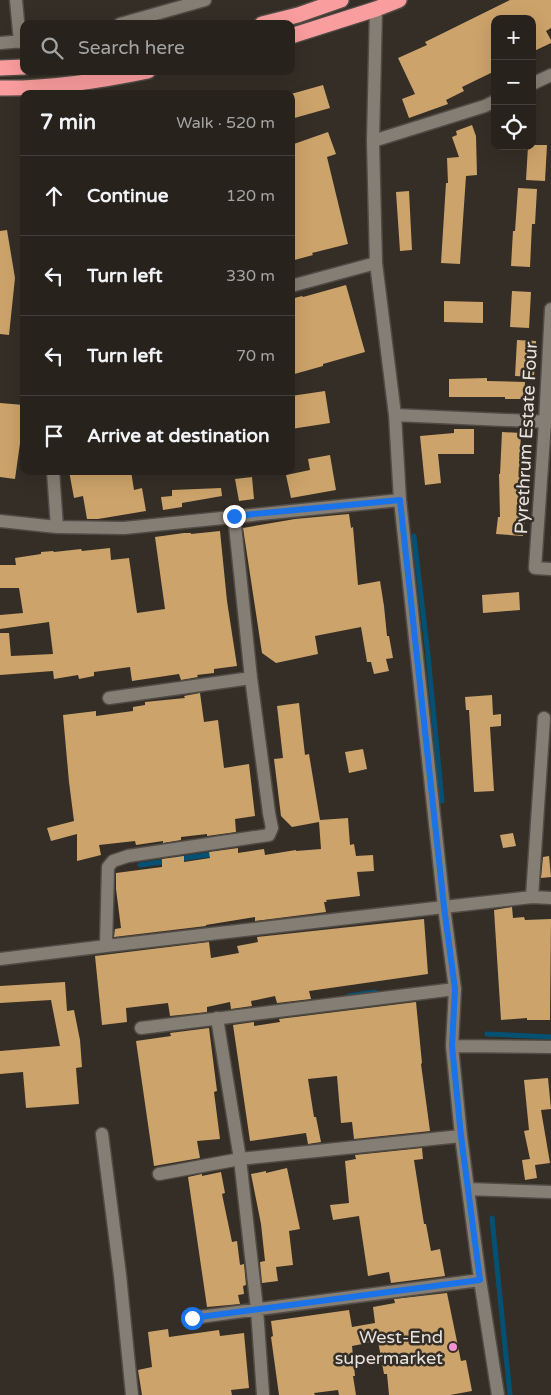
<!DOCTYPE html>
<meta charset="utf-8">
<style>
body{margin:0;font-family:"Varela Round",sans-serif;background:#332f29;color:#f1f3f6}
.controls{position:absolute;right:15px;top:15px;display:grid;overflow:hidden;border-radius:10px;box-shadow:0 5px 20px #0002}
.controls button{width:45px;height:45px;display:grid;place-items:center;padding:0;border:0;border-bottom:1px solid #433f3b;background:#27221c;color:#f1f3f6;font:25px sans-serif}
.stop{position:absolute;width:15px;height:15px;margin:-11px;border:4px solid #1a73e8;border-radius:50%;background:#fff}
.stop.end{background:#1a73e8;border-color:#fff;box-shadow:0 1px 5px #0008}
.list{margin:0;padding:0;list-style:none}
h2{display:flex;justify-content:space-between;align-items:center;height:65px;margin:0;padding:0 20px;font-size:21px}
h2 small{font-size:16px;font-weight:400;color:#a4a4a3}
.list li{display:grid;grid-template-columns:32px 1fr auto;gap:15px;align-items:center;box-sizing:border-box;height:80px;padding:0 20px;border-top:1px solid #433f3b}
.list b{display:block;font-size:19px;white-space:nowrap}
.list em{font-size:16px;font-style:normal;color:#a4a4a3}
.icon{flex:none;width:28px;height:28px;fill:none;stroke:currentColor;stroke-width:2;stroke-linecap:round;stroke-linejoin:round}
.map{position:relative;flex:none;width:551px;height:1395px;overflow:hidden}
.search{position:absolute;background:#27221c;box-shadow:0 5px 20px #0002;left:20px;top:20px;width:275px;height:55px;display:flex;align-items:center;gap:12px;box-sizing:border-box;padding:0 18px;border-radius:10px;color:#a4a4a3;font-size:19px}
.panel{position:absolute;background:#27221c;box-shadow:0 5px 20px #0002;left:20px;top:90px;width:275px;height:385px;border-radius:10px}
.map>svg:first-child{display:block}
</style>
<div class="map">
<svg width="551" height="1395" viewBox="0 0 551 1395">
<rect width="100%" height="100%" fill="#342e26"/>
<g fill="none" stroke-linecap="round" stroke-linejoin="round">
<path stroke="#055174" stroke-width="5" d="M414 536 428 655 442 801
M178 859 214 854
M140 865 168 861
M348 996 375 992
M487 1034 551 1037
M492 1218 510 1395"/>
</g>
<path fill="#cca36a" d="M510 0H551V28L546 31 551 40V43L532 52V19H495V71L462 87 464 91 446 100 448 104 409 118 402 99 415 94 398 58 427 45 425 42Z
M323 85 330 108 291 119V94Z
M472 125 476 136 477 175 466 176 460 264 441 263 446 183H448L447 158 459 157 452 137 457 135 456 131Z
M328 132 336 154 327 157 348 244 312 253 313 255 291 261V145Z
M532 145H547L545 181 526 180 528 146H532Z
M518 188 537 189 535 224H532L530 267 511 266 513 231H515Z
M409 191 412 250 400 251 396 192Z
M7 230 15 278 9 335 0 334V231Z
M346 285 365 352 323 364V366L291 375V299L302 296 303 297Z
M512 291 531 292 529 328 510 327Z
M444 301 483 302V323L444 322Z
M517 340 536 341 534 377 515 376Z
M487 378V381L525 382 524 399H505V397H449V379Z
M325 391 330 423 291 429V396Z
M0 403 24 405V415L15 479 0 477Z
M454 429H474V454H438L441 483 425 485 420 436 454 433Z
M502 432 521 433 519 473H521L523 519H525L523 536 496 534 498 517H500L499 474H500Z
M330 455 336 490 291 498 286 475 310 470 308 459Z
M69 471H131L134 490 142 488 146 511 98 519H87L83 496 74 498Z
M252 477 254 499 239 501 235 479Z
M221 488 222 496 182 503V507L163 510 161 497 172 496V490Z
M349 514 351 528 353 527 358 585 380 581 384 606 387 636H389L393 658 386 659 389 671 374 674 371 662H367L361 627 315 636 318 654 276 663 262 653 243 528 295 519Z
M220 531 227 601 237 666 214 669V673L197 675 198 677 181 680 179 674 132 681 130 667 94 672V676L79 679 78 675 54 679 53 671 0 675V633H9L11 656 53 654 49 622 0 629V615L23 613 19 588H0V565H16L15 558 41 554V552L53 551 54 552 81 549 82 551 110 548 111 560 129 558 137 613 165 609 155 537 184 533H191V534Z
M519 592 520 610 483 613 482 595Z
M200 693 204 722 218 720 224 768 249 764 255 816 235 819 236 832 207 836V834L181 837V840L163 843V841L136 845 135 841 99 845 101 855 77 861V834L51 841 47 828 74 821 69 782 63 715 96 711V716L133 711V707L145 705V702L185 698 184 696Z
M492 695 493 715 501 714V726L490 727 494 791 474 792 469 710H466L465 697Z
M299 703 305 755 309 754 320 820 348 818 350 845 354 844 356 856 373 855 374 871 357 872 360 896 326 900 327 902H324L326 912 255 921V917L206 925V926L114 937 115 929 121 928 116 889V873L162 867V859L184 856V862L210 858 209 852 238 848V853L264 849 265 855 296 850V851L321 849 319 822 292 827 281 816 274 759 283 758 277 706Z
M363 749 367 769 349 773 345 752Z
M513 833 516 846 503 848 500 835Z
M549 856 551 877 541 878 543 857Z
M512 907 513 918 524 917 525 920 551 919 550 1020H527V1018L501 1020 494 910Z
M424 919 428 974 309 991 311 999 277 1003 275 996 251 1001 252 1006 231 1009 230 1002 207 1007V1012L170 1016 168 1003 126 1008 127 1022 102 1025 95 956 209 942 211 958 239 953 237 946 258 942 257 937Z
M65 982 67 1011 74 1010 80 1040 82 1067 76 1068 79 1104 26 1108 23 1072 0 1074V1051L60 1046 51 1000 0 1003V986Z
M416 1002 422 1063 421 1064 430 1131 354 1139 352 1122 341 1123 337 1076 308 1079 314 1117H316L321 1142 308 1144 306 1133 250 1141 233 1025 254 1022V1026L280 1022 279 1019Z
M209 1028 217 1091 214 1092 220 1139 197 1141 200 1158 154 1166 136 1041 171 1036 170 1033Z
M548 1078 551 1109 541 1110 550 1163 535 1165 537 1178 525 1180 522 1160 530 1159 524 1131 529 1130 524 1080Z
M422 1148 423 1159 414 1160 424 1224H426L431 1251 440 1249 445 1276 391 1283 389 1272 368 1276 359 1216 333 1220 330 1205 349 1203 345 1161 356 1159 355 1155Z
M287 1168 300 1229 289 1231 293 1265 276 1267 278 1281 262 1283 260 1262 265 1261 261 1224 251 1174 266 1171V1173Z
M221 1172 225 1193 222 1194 232 1242 237 1241 240 1265 244 1264 246 1285 243 1286 244 1294 238 1295 240 1304 207 1307 188 1177 202 1174V1176Z
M447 1293 461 1361 466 1360 472 1391 450 1395H389L387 1374H384L378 1341 352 1346 355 1376H353L356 1395H339L338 1390 314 1393 315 1395H279L271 1337 273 1336 271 1321 349 1310 352 1327 375 1323 373 1307 395 1303 394 1299Z
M168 1329 169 1337 219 1330 220 1336 244 1333 249 1388 231 1390 232 1395H142L138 1370 152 1367 148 1332Z"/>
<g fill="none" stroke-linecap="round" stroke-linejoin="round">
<defs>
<path id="minor" d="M16 0 20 42
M376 9 373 141 376 263 395 415 400 500 444 907 455 989 452 1046 461 1136 480 1280 498 1395
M120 24 205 0
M0 43 24 41
M532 84 551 75
M373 141 485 106 495 101
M291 286 376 263
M551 309 545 422 535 568 551 569
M395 415 551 422
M53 471 57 527
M0 521 57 527 124 528 400 500
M109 698 251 678
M532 897 544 718
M106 946 444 907 532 897 551 898
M0 959 106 946 108 867 113 861 128 856 269 835 272 828 269 813 251 678 234 516
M217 1018 240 1159 257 1309 263 1395
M141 1028 455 989
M452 1046 551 1047
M102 1134 120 1275 132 1395
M159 1174 240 1159 461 1136
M468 1189 551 1192
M192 1318 480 1280"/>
<path id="highway" d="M262 24 298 15 341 0
M291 36 376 9 399 0
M0 68 24 67
M0 88C50 89 100 81 148 71"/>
</defs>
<use href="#minor" stroke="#514b45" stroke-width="15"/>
<use href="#highway" stroke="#514b45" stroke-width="18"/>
<use href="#minor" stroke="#857e74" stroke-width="12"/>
<use href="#highway" stroke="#fa9d9e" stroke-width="15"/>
</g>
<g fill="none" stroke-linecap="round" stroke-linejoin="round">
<path stroke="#1a73e8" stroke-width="6" d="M192 1318 480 1280 461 1136 452 1046 455 989 444 907 400 500 234 516"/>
</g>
<circle fill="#f591d2" stroke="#342e26" stroke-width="2" cx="453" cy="1347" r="5"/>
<g text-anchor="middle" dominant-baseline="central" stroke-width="5" stroke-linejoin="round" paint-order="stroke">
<g font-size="18" fill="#e7e3dd" stroke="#342e26">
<text transform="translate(526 438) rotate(-87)">Pyrethrum Estate Four</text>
</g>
<g font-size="18" fill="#e7e3dd" stroke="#342e26" text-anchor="end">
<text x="443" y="1337">West-End<tspan x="443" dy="21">supermarket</tspan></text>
</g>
</g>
</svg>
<div class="controls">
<button>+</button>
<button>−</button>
<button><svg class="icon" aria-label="locate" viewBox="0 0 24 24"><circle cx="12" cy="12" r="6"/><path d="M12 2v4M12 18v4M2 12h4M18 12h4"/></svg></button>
</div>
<div class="stop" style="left:192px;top:1318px"></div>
<div class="stop end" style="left:234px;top:516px"></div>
<div class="search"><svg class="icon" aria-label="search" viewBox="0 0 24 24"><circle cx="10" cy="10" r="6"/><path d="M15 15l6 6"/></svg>Search here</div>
<section class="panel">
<h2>7 min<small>Walk · 520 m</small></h2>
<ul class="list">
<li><svg class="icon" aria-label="ahead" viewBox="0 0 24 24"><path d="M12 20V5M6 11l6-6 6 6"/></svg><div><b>Continue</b></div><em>120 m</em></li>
<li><svg class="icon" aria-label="left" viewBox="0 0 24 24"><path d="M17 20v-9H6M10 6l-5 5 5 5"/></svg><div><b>Turn left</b></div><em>330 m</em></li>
<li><svg class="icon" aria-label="left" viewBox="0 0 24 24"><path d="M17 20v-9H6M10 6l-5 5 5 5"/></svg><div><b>Turn left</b></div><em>70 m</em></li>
<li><svg class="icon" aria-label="arrive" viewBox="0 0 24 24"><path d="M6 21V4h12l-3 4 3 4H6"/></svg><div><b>Arrive at destination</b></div></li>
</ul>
</section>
</div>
